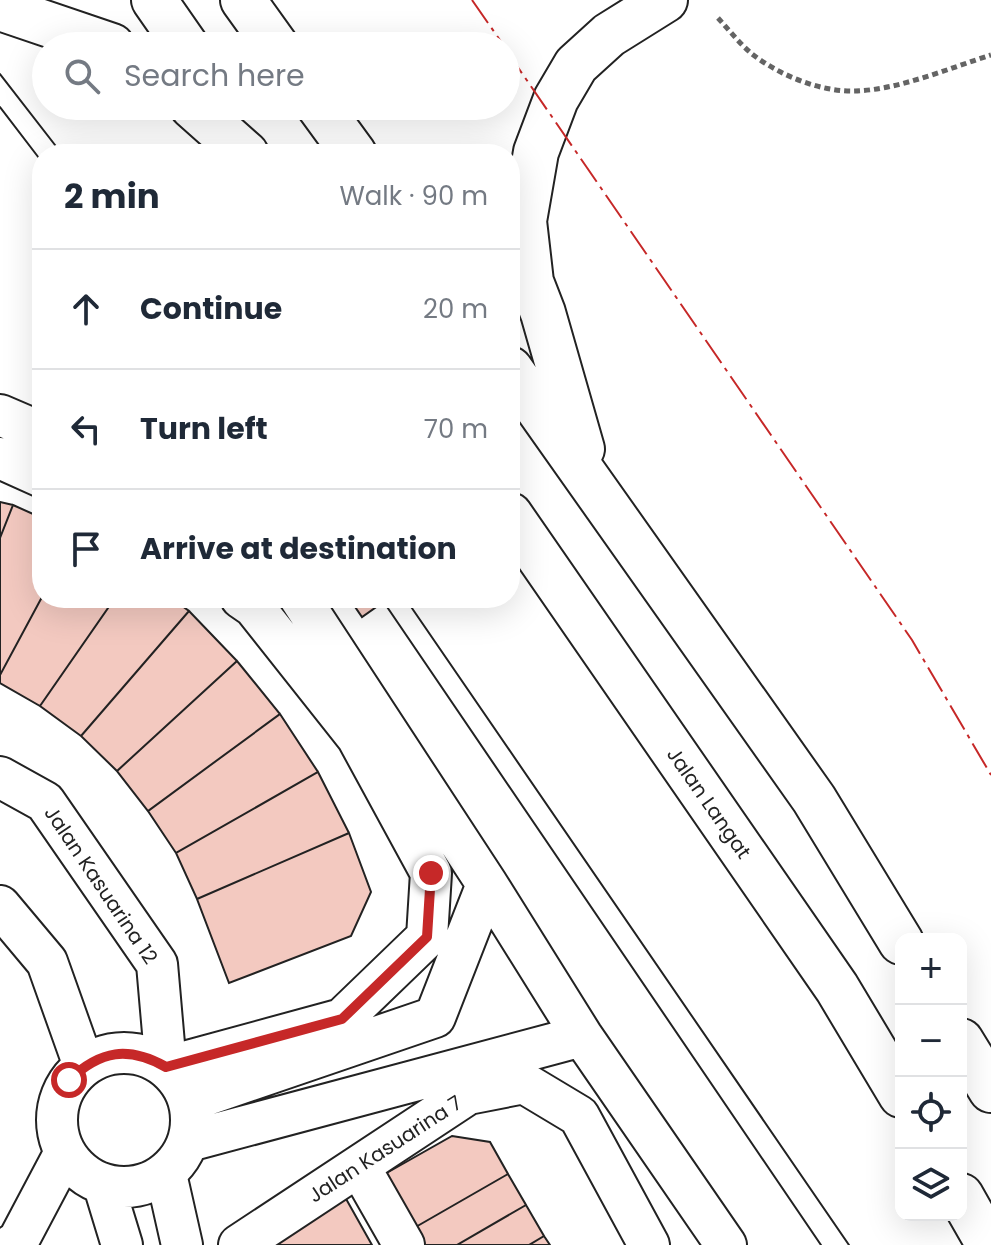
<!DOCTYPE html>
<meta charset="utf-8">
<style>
body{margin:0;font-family:Poppins,sans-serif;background:#f2f2f3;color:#1f2937}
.controls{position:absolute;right:24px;bottom:24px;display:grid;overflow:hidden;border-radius:16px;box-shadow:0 8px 32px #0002}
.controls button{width:72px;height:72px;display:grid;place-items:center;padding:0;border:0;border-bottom:2px solid #e0e1e3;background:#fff;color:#1f2937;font:40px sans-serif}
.stop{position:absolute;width:24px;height:24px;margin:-18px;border:6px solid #c62828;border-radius:50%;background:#fff}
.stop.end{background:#c62828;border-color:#fff;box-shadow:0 2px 8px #0008}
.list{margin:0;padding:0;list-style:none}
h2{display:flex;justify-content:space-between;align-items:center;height:104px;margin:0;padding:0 32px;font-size:34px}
h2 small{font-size:26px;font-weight:400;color:#747a83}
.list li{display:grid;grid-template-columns:52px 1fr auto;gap:24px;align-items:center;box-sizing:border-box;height:120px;padding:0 32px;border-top:2px solid #e0e1e3}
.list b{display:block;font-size:30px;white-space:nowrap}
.list em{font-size:26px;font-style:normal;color:#747a83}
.icon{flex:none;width:44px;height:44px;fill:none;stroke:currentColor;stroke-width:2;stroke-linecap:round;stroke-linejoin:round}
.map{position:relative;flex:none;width:991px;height:1245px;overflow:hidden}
.search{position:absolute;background:#fff;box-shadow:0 8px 32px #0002;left:32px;top:32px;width:488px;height:88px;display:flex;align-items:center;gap:20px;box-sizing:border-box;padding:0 28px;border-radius:44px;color:#747a83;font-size:30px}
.panel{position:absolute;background:#fff;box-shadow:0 8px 32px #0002;left:32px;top:144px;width:488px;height:464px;border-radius:32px}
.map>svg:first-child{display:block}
</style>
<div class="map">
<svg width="991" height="1245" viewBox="0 0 991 1245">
<rect width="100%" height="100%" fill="#fff"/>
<path fill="#f3c9c0" stroke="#222" stroke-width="2" d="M0 502 13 505 0 538Z
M13 505 42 518V597L0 675V538Z
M42 597 115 598 40 706 0 683V675Z
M115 598H171L189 611 81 736 40 706Z
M349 598H389L362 617Z
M189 611 237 661 117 771 81 736Z
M237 661 280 714 148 811 117 771Z
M280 714 318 772 176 853 148 811Z
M318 772 349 833 197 899 176 853Z
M349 833 371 892 351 936 229 983 197 899Z
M452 1136 490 1142 508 1174 407 1232 376 1179Z
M508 1174 526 1205 457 1245H415L407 1232Z
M345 1197 372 1245H261Z
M526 1205 544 1236 529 1245H457Z
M544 1236 550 1245H529Z"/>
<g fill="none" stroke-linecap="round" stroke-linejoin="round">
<defs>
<path id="minor" d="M0 415 42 433
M0 458 42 477
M300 598 487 884 582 1036 726 1245
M0 777 45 802 157 964 166 1067 342 1019 427 937 431 873 357 737 254 607 241 598
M0 906 47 962 84 1066
M57 1120a67 67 0 1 1 134 0a67 67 0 1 1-134 0Z
M189 1101 435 1017 487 884
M189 1141 582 1036
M359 1166 404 1245
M166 1174 182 1245
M104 1186 122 1245
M12 1245 18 1241 64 1154
M239 1245 468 1094 524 1083 579 1116 649 1245"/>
<path id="highway" d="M154 0 186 46
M243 0 276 46
M0 8 112 46
M192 106 246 154
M319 106 354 154
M510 369 814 799 901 942
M582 449 543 313 531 282 524 221 536 152 556 99 576 65 609 35 665 0
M510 515 837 988 901 1095
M961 1041 991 1090
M961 1196 989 1245"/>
</defs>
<use href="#minor" stroke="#222" stroke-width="44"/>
<use href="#highway" stroke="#222" stroke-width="48"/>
<path stroke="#646464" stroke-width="5" stroke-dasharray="6 4" stroke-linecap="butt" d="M718 18C729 30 740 44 752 54 779 75 820 92 855 91 898 90 950 68 991 55"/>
<use href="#minor" stroke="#fff" stroke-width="40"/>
<use href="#highway" stroke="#fff" stroke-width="44"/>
<path stroke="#222" stroke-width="2" d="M0 74 62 154
M0 107 42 162
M381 598 821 1245
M405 598 849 1245"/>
<path stroke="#c62828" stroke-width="2" stroke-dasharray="28 6 4 6" stroke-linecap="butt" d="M472 0 504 46
M506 50 912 640 991 775"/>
</g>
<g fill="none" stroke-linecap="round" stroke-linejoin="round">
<path stroke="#c62828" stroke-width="10" d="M69 1080C101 1050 128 1046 166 1067L342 1019 427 937 431 873"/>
</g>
<g text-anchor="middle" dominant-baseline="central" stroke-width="6" stroke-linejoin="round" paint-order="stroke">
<g font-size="20" fill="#222" stroke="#fff">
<text transform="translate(709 803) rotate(55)">Jalan Langat</text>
<text transform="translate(101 885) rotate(56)">Jalan Kasuarina 12</text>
<text transform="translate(385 1149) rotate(-33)">Jalan Kasuarina 7</text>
</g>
</g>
</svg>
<div class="controls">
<button>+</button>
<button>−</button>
<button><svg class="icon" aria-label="locate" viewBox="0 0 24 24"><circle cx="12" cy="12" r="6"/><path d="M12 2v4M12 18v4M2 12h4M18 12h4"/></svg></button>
<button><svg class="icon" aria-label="layers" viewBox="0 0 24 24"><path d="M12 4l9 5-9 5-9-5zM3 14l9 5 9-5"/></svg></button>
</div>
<div class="stop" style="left:69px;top:1080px"></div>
<div class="stop end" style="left:431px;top:873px"></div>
<div class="search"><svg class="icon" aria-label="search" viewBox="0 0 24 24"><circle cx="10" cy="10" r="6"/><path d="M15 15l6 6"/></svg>Search here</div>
<section class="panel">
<h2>2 min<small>Walk · 90 m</small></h2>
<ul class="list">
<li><svg class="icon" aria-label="ahead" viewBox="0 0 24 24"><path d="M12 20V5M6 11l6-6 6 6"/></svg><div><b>Continue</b></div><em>20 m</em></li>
<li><svg class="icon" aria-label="left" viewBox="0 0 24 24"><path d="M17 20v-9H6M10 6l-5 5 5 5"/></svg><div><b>Turn left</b></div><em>70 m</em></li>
<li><svg class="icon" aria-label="arrive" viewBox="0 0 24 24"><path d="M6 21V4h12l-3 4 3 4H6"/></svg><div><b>Arrive at destination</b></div></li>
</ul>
</section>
</div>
